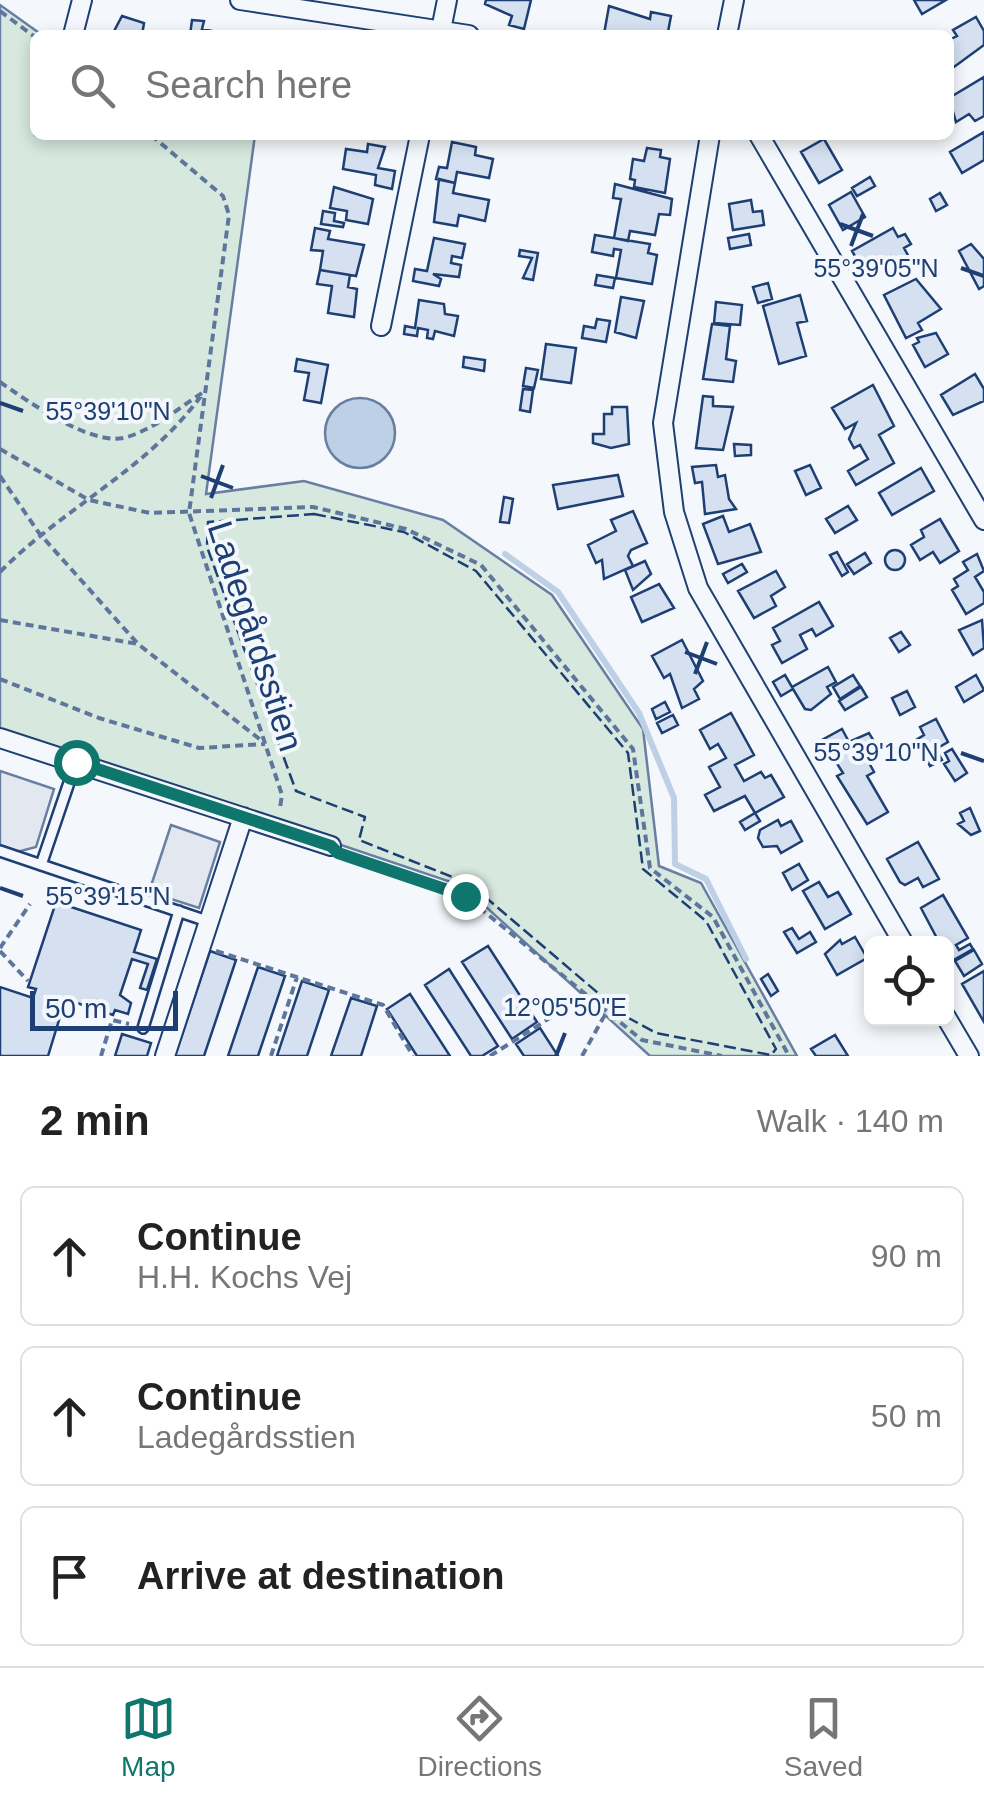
<!DOCTYPE html>
<meta charset="utf-8">
<style>
body{margin:0;font-family:Helvetica,sans-serif;background:#f2f2f2;color:#222}
.controls{position:absolute;right:30px;bottom:30px;display:grid;overflow:hidden;border-radius:15px;box-shadow:0 5px 15px #0003}
.controls button{width:90px;height:90px;display:grid;place-items:center;padding:0;border:0;border-bottom:2px solid #e0e0e0;background:#fff;color:#222;font:50px sans-serif}
.scale{position:absolute;left:30px;bottom:25px;width:148px;box-sizing:border-box;padding-left:10px;border:5px solid #1d3f73;border-top:0;font-size:28px;line-height:35px;white-space:nowrap;color:#1d3f73;-webkit-text-stroke:8px #f4f7fb;paint-order:stroke}
.stop{position:absolute;width:30px;height:30px;margin:-22px;border:8px solid #0f766e;border-radius:50%;background:#fff}
.stop.end{background:#0f766e;border-color:#fff;box-shadow:0 2px 10px #0008}
.list{margin:0;padding:0;list-style:none}
h2{display:flex;justify-content:space-between;align-items:center;height:130px;margin:0;padding:0 40px;font-size:42px}
h2 small{font-size:32px;font-weight:400;color:#767676}
.list li{display:grid;grid-template-columns:65px 1fr auto;gap:30px;align-items:center;box-sizing:border-box;height:140px;margin:0 20px 20px;padding:0 20px;border:2px solid #e0e0e0;border-radius:15px}
.list b{display:block;font-size:38px;white-space:nowrap}
.list p{margin:0;font-size:32px;white-space:nowrap;color:#767676}
.list em{font-size:32px;font-style:normal;color:#767676}
.icon{flex:none;width:55px;height:55px;fill:none;stroke:currentColor;stroke-width:2;stroke-linecap:round;stroke-linejoin:round}
.map{position:relative;flex:none;width:984px;height:1056px;overflow:hidden}
.search{position:absolute;background:#fff;box-shadow:0 5px 15px #0003;left:30px;right:30px;top:30px;height:110px;display:flex;align-items:center;gap:25px;box-sizing:border-box;padding:0 35px;border-radius:15px;color:#767676;font-size:38px}
.sheet{height:610px;background:#fff}
nav{display:flex;justify-content:space-around;align-items:center;box-sizing:border-box;height:140px;border-top:2px solid #e0e0e0;background:#fff;font-size:28px;color:#767676}
nav a{display:grid;justify-items:center;gap:5px}
nav .on{color:#0f766e}
.map>svg:first-child{display:block}
</style>
<div class="map">
<svg width="984" height="1056" viewBox="0 0 984 1056">
<rect width="100%" height="100%" fill="#f4f7fb"/>
<path fill="#d7e8df" stroke="#687fa3" stroke-width="2.5" d="M0 5 42 35H35V135H255L206 494 304 481 443 520 552 595 643 729 659 866 701 883 797 1056H650L463 886 0 730Z"/>
<path fill="#e3e8f0" stroke="#687fa3" stroke-width="2.5" d="M0 771 54 789 36 847 17 852 0 846Z
M171 825 220 842 199 908 149 892Z"/>
<path fill="#bed0e5" stroke="#687fa3" stroke-width="2.5" d="M325 433a35 35 0 1 1 70 0a35 35 0 1 1-70 0Z"/>
<g fill="none" stroke-linecap="round" stroke-linejoin="round">
<path stroke="#bed0e5" stroke-width="6" d="M505 554 558 592 639 713 674 798 675 864 706 879 746 959"/>
</g>
<path fill="#d5e0f0" stroke="#1d3f73" stroke-width="2.5" d="M486 0H531L524 29 509 25 512 16 485 4Z
M914 0H946L922 14Z
M609 6 650 19 651 12 671 16 668 32 673 35 604 34Z
M122 16 144 23 142 35H112Z
M976 17 984 31V45L954 67 949 58V40L957 36 953 30Z
M192 20 204 21 202 29 231 35H190Z
M984 77V116L975 121 969 114 956 122 949 98Z
M984 132V160L962 173 950 152Z
M824 139 842 170 819 183 801 152Z
M452 142 476 147 475 155 493 159 489 178 457 172 455 183 436 179 439 167 447 168Z
M368 144 385 147 378 168 395 171 392 189 375 185 376 175 343 169 346 149 367 152Z
M647 148 661 150 660 157 670 159 665 193 634 187 635 180 630 179 633 159 644 161Z
M870 177 875 186 857 196 852 188Z
M439 179 455 183 453 193 489 200 485 221 459 215 457 226 434 222Z
M615 184 672 199 670 215 659 214 655 235 630 231 628 241 614 238 621 199 613 198Z
M334 187 373 199 368 224 346 220 347 211 330 208Z
M851 192 865 217 843 230 829 205Z
M940 193 947 205 936 211 930 199Z
M751 200 753 212 762 211 764 225 733 230 729 204Z
M323 211 335 213 334 221 344 223 343 227 321 224Z
M315 228 330 231 328 239 364 245 356 276 320 270 323 251 311 250Z
M893 228 898 237 905 234 911 244 904 248 910 259 897 266 891 256 862 268 852 251Z
M749 234 751 245 730 249 728 238Z
M595 235 650 244 648 253 657 255 652 284 616 278 621 250 614 249 613 256 592 252Z
M434 238 465 244 462 258 452 256 451 263 461 265 459 277 433 274 441 279 439 286 413 281 415 269 427 271Z
M971 244 984 259V286L979 289 959 251Z
M520 250 538 253 533 280 523 278 532 258 519 256Z
M320 270 350 275 348 287 357 289 354 317 328 313 332 286 317 284Z
M597 275 615 278 613 288 595 285Z
M916 279 941 309 918 323 922 330 906 338 884 295Z
M768 283 772 299 758 303 753 287Z
M800 295 807 321 797 323 806 356 779 364 763 306Z
M621 297 644 301 636 338 615 332Z
M419 300 444 304 445 314 458 316 454 336 435 331 433 339 427 338 428 330 418 328 417 336 404 334 405 326 415 328Z
M716 302 742 305 740 325 714 323Z
M597 319 610 321 606 342 582 338 584 326 595 328Z
M712 324 730 326 726 359 736 361 733 382 703 379Z
M936 333 948 354 925 367 913 345 919 342 917 338Z
M546 344 576 348 571 383 541 379Z
M464 357 485 360 484 371 463 367Z
M297 359 328 365 321 403 304 400 309 373 295 371Z
M526 368 538 370 534 388 523 386Z
M975 374 984 389V401L953 415 941 395Z
M873 385 894 426 879 435 894 463 856 485 848 471 868 459 860 445 854 448 849 439 856 423 845 429 832 408Z
M523 389 533 390 530 412 520 410Z
M703 396 713 397V406L733 407 723 450 696 448Z
M612 407H627L629 444 611 448 593 443V434H604V414H612Z
M734 444 751 445V455L735 456Z
M716 465 718 477 725 475 729 499 736 509 705 514 702 482 695 483 692 467Z
M810 465 821 488 806 495 795 471Z
M921 468 934 491 892 515 879 493Z
M618 475 623 496 558 509 553 485Z
M504 497 513 499 509 523 500 522Z
M848 506 857 520 835 533 826 519Z
M633 511 647 543 631 550 628 556 633 566 604 579 602 560 596 563 588 545 616 531 611 520Z
M723 516 729 532 750 524 761 552 718 564 703 524Z
M940 519 959 551 940 563 933 552 920 560 911 545 924 537 921 530Z
M885 560a10 10 0 1 1 20 0a10 10 0 1 1-20 0Z
M837 552 848 572 842 576 830 555Z
M865 553 871 563 854 574 847 564Z
M977 554 984 571 975 577 984 592V603L966 614 952 590 958 586 954 579 968 570 963 562Z
M645 561 651 574 633 590 625 570Z
M742 564 747 572 728 583 723 574Z
M776 571 785 587 771 596 776 606 754 618 738 591Z
M659 584 674 608 642 622 631 597Z
M819 602 833 626 816 636 812 629 800 635 807 649 782 663 772 645 780 641 773 628Z
M982 620 984 648 973 655 959 630Z
M901 632 910 645 899 652 890 638Z
M682 640 703 681 694 689 699 699 682 708 670 674 664 678 652 656Z
M828 667 836 682 827 687 831 694 811 710 805 709 793 689 781 696 773 682 785 675 792 687Z
M853 675 860 686 840 699 833 687Z
M976 675 984 690 964 702 956 687Z
M861 687 867 697 845 710 839 701Z
M907 691 915 707 900 715 892 698Z
M665 702 670 712 656 719 652 709Z
M731 713 754 755 735 765 744 781 761 772 765 778 771 775 784 797 755 813 745 796 714 811 705 795 720 787 709 767 726 758 718 744 710 749 700 730Z
M673 715 678 725 662 733 657 723Z
M936 719 948 742 936 749 942 760 930 766 916 740 924 735 920 727Z
M842 729 849 742 869 733 880 751 867 759 874 772 867 776 888 812 867 824 837 776 843 773 822 740Z
M952 749 967 773 955 781 944 764 949 761 945 753Z
M970 808 980 831 971 835 958 824 964 821 960 813Z
M755 813 760 821 745 830 740 822Z
M778 820 781 826 791 821 802 841 781 853 777 846 763 847 758 838 760 830Z
M918 842 939 879 923 887 918 878 905 885 900 882 887 859Z
M799 864 808 880 792 890 783 873Z
M819 882 828 897 838 892 851 914 825 929 803 891Z
M943 895 968 938 956 945 959 950 970 944 973 949 950 962 946 944H940L921 908Z
M56 902 141 930 134 952 157 959 147 990 140 988 148 964 132 959 120 995 131 1003 128 1014 115 1010 113 1015 59 997 56 1005 63 1007 48 1056H0V987L33 998 36 989 28 987Z
M792 928 799 939 810 932 816 942 797 953 784 932Z
M855 937 867 958 837 975 825 954 840 940 842 944Z
M488 946 537 1022 512 1039 462 962Z
M974 950 982 964 964 976 955 961Z
M210 951 236 960 204 1056H175Z
M258 967 285 976 258 1056H228Z
M449 969 498 1046 482 1056H471L425 985Z
M984 971V1022L962 984Z
M768 974 778 991 771 996 761 979Z
M302 981 329 990 307 1056H277Z
M410 994 450 1056H417L387 1009Z
M351 998 377 1006 361 1056H331Z
M540 1028 558 1056H524L516 1044Z
M122 1034 151 1043 147 1056H115Z
M835 1035 848 1056H816L811 1049Z"/>
<g fill="none" stroke-linecap="round" stroke-linejoin="round">
<defs>
<path id="lane" d="M0 851 210 922
M41 865 76 762
M143 1028 179 911"/>
<path id="street" d="M240 0 469 35
M73 35 82 0
M440 35 447 0
M727 35 734 0
M710 135 663 423 674 512 698 588 904 944
M759 135 984 520
M381 326 420 135
M0 738 331 846
M946 1017 969 1056
M165 1056 243 817"/>
</defs>
<use href="#lane" stroke="#1d3f73" stroke-width="14"/>
<use href="#street" stroke="#1d3f73" stroke-width="22"/>
<path stroke="#5e769c" stroke-width="4" stroke-dasharray="8 5" stroke-linecap="butt" d="M0 11 35 37
M151 135 223 196 229 215 189 513 282 795 280 808
M0 382C29 402 93 448 127 437 154 429 179 408 202 393
M0 449 89 500 150 513 313 507 406 529 481 565 633 749 650 868 713 917 789 1056
M0 476 39 533 138 644 262 741
M0 572C63 508 148 469 201 396
M0 620 138 644
M0 679 99 718 199 748 265 744
M347 856 465 896 642 1040 722 1056
M0 948 30 904
M0 951 28 981
M216 951 383 1005 413 1056
M101 1056 112 1020 129 1024
M271 1056 297 977
M490 1056 586 995
M582 1056 607 1011"/>
<use href="#lane" stroke="#f4f7fb" stroke-width="9"/>
<use href="#street" stroke="#f4f7fb" stroke-width="18"/>
<path stroke="#1d3f73" stroke-width="2.5" stroke-dasharray="12 5" stroke-linecap="butt" d="M314 514 404 532 476 571 628 753 643 869 706 921 776 1049 771 1055 656 1033 625 1016 470 884 359 840 365 817 296 791 207 547 208 522Z"/>
</g>
<g fill="none" stroke-linecap="round" stroke-linejoin="round">
<path stroke="#0f766e" stroke-width="12" d="M76 762 331 846 338 853 465 896"/>
</g>
<path fill="none" stroke="#1d3f73" stroke-width="4" d="M840 224 873 236M851 246 863 214M961 268 984 276M0 403 23 411M201 476 233 488M211 498 223 465M685 652 717 664M695 674 707 642M961 753 984 761M0 888 23 896M556 1056 565 1033"/>
<g text-anchor="middle" dominant-baseline="central" stroke-width="8" stroke-linejoin="round" paint-order="stroke">
<g font-size="35" fill="#1d3f73" stroke="#f4f7fb">
<text transform="translate(256 636) rotate(72)">Ladegårdsstien</text>
</g>
</g>
<g font-size="25" text-anchor="middle" fill="#1d3f73" stroke="#f4f7fb" stroke-width="8" stroke-linejoin="round" paint-order="stroke">
<text x="876" y="277">55°39'05"N</text>
<text x="108" y="420">55°39'10"N</text>
<text x="876" y="761">55°39'10"N</text>
<text x="108" y="905">55°39'15"N</text>
<text x="565" y="1016">12°05'50"E</text>
</g>
</svg>
<div class="controls">
<button><svg class="icon" aria-label="locate" viewBox="0 0 24 24"><circle cx="12" cy="12" r="6"/><path d="M12 2v4M12 18v4M2 12h4M18 12h4"/></svg></button>
</div>
<div class="scale">50 m</div>
<div class="stop" style="left:76px;top:762px"></div>
<div class="stop end" style="left:465px;top:896px"></div>
<div class="search"><svg class="icon" aria-label="search" viewBox="0 0 24 24"><circle cx="10" cy="10" r="6"/><path d="M15 15l6 6"/></svg>Search here</div>
</div>
<section class="sheet">
<h2>2 min<small>Walk · 140 m</small></h2>
<ul class="list">
<li><svg class="icon" aria-label="ahead" viewBox="0 0 24 24"><path d="M12 20V5M6 11l6-6 6 6"/></svg><div><b>Continue</b><p>H.H. Kochs Vej</p></div><em>90 m</em></li>
<li><svg class="icon" aria-label="ahead" viewBox="0 0 24 24"><path d="M12 20V5M6 11l6-6 6 6"/></svg><div><b>Continue</b><p>Ladegårdsstien</p></div><em>50 m</em></li>
<li><svg class="icon" aria-label="arrive" viewBox="0 0 24 24"><path d="M6 21V4h12l-3 4 3 4H6"/></svg><div><b>Arrive at destination</b></div></li>
</ul>
</section>
<nav>
<a class="on"><svg class="icon" aria-label="map" viewBox="0 0 24 24"><path d="M3 6l6-2 6 2 6-2v14l-6 2-6-2-6 2zM9 4v14M15 6v14"/></svg>Map</a>
<a><svg class="icon" aria-label="directions" viewBox="0 0 24 24"><path d="M12 3l9 9-9 9-9-9zM9 14v-3h6M13 9l2 2-2 2"/></svg>Directions</a>
<a><svg class="icon" aria-label="saved" viewBox="0 0 24 24"><path d="M7 4h10v16l-5-4-5 4z"/></svg>Saved</a>
</nav>
